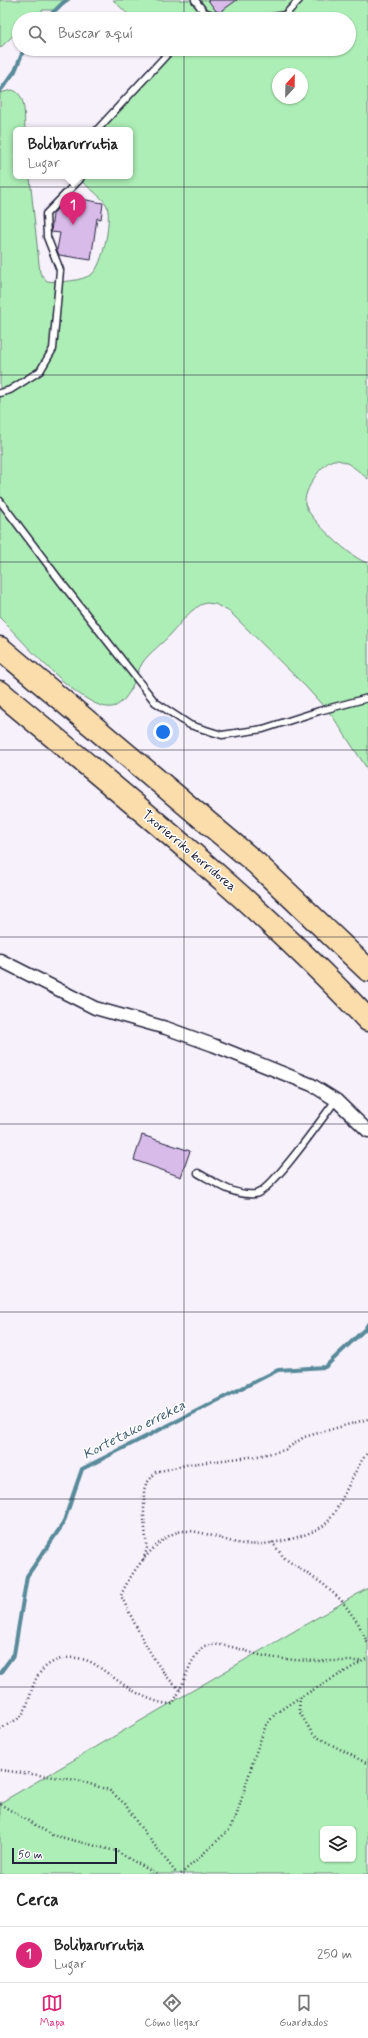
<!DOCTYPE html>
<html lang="es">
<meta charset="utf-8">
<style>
body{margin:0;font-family:Mynerve,sans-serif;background:#f6f6f6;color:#222}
.controls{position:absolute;right:12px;bottom:12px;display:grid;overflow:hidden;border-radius:6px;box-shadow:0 1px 3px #0004}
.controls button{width:36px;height:36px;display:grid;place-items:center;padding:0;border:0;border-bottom:1px solid #e0e0e0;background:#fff;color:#222;font:20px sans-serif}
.compass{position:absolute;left:272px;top:68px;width:36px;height:36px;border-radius:50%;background:#fff;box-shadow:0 1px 3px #0004;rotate:22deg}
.scale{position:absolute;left:12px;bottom:10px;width:105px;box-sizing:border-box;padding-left:4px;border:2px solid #22223b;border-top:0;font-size:11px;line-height:14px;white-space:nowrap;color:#22223b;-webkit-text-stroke:3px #fff;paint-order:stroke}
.you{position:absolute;left:163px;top:732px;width:14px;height:14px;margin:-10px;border:3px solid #fff;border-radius:50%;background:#1a73e8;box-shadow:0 0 0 6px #1a73e833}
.badge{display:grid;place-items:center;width:26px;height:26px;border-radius:50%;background:#db2777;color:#fff;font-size:13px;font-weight:700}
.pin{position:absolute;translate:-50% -33px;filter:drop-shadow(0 1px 2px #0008)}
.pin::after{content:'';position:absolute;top:21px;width:14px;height:12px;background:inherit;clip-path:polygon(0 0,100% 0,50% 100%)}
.popup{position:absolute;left:13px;top:127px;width:120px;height:52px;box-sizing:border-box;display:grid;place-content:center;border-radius:6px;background:#fff;filter:drop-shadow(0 1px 3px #0005);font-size:13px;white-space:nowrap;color:#767676}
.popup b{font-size:15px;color:#222}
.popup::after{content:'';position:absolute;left:50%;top:100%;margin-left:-8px;border:8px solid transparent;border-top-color:#fff}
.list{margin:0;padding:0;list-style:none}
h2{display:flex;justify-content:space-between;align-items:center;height:52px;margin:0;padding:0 16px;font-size:17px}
h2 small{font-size:13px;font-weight:400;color:#767676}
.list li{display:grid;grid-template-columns:26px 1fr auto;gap:12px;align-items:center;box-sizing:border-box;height:56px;padding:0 16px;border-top:1px solid #e0e0e0}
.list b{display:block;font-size:15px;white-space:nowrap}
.list p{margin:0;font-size:13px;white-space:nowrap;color:#767676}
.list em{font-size:13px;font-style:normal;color:#767676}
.icon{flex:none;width:22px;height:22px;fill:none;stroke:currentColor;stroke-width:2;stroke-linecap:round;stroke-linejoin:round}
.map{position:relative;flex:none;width:368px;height:1874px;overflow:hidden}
.search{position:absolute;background:#fff;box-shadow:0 1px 3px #0004;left:12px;right:12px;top:12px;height:44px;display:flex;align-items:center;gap:10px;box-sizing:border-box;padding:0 14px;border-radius:22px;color:#767676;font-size:15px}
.sheet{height:108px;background:#fff}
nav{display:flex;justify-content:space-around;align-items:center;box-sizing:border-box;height:56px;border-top:1px solid #e0e0e0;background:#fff;font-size:11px;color:#767676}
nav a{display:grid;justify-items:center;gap:2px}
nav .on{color:#db2777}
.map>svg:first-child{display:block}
</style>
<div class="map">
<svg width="368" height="1874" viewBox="0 0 368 1874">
<rect width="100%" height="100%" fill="#f7f1fb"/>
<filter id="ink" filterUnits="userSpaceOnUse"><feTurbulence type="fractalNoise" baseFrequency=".025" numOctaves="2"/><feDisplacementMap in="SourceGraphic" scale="8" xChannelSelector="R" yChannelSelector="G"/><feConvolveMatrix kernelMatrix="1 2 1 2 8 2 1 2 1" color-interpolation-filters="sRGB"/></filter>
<g filter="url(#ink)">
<path fill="#adeeb6" stroke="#688878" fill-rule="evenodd" d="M0 0H70L54 10H43L32 19H19V30L0 48Z
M113 0H368V479C359 472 347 459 334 460 322 462 303 491 305 504 308 518 354 561 368 563V770L333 717 306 687 230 612 215 604 206 603C191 607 181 623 171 634 162 644 150 652 143 662 134 676 133 694 119 704 93 725 19 636 0 618V93L12 90C27 93 24 118 25 130H16V176H29L30 178 40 273 47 281C60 283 82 281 92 274 103 266 113 216 106 204 102 197 81 181 74 176H130V130H94C107 113 157 72 160 56L158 49H349V19H133ZM278 74H302V98H278Z
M368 1588V1874H0V1803ZM323 1829H353V1859H323Z"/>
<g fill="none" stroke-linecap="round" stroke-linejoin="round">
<path stroke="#598a9a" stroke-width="4" d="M46 19 66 0
M0 91 15 71 24 49
M0 1673 14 1654 27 1576 63 1524 82 1469 278 1370 325 1367 365 1329 368 1324"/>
</g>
<path fill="#d9bbe9" stroke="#22223b" d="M208 0H237L220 12 216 11Z
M81 199 103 203 101 219 97 218 91 260 59 255 57 250 60 233 51 232 53 214 57 209H61L62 205 80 203Z
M142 1135 190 1151 181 1177 134 1160Z"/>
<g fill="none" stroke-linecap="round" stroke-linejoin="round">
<defs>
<path id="service" d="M195 0 204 12 200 19
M204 12 222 18H267L285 15 299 0
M97 130 172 49
M0 393 10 390 40 371 53 349 60 270 47 237 46 214 80 179 81 176
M0 501 61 582 155 702 190 725 222 735 263 729 319 711 368 698
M198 1173C216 1183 234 1196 255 1194 271 1192 323 1117 336 1100"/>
<path id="minor" d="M0 960 95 1008 166 1028 213 1045 312 1085 336 1100 368 1131"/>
<path id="motorway" d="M0 648 257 864 368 970
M0 692C126 798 256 900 368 1020"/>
</defs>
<use href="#service" stroke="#22223b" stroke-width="9"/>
<use href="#minor" stroke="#22223b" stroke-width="15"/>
<use href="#motorway" stroke="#22223b" stroke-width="25"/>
<path stroke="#22223b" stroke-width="2.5" stroke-dasharray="1 3" stroke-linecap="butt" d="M272 1542 284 1558 323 1584 341 1600 358 1623 368 1644
M143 1560 147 1549 144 1519V1490L146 1484 156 1472 190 1464 258 1456 285 1450 304 1437 368 1419
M180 1689C156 1672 135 1623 121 1596 128 1576 156 1538 178 1532 193 1527 222 1540 237 1543 260 1548 303 1539 323 1526 338 1516 353 1469 368 1452
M300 1697 299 1711 312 1733 319 1738 368 1764
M0 1729C6 1725 16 1721 21 1716 29 1706 30 1691 36 1679 48 1656 76 1652 96 1665 118 1680 144 1703 172 1704 185 1686 187 1661 204 1646 227 1641 246 1653 269 1657 300 1662 331 1661 362 1661
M0 1770 77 1780 109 1790 125 1804 138 1824 177 1874
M0 1804 52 1835 116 1851 156 1874
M181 1874 229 1830 237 1814 255 1755 266 1725 276 1713 294 1701 368 1658"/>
<use href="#service" stroke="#fff" stroke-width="6"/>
<use href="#minor" stroke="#fff" stroke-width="12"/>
<use href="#motorway" stroke="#faddab" stroke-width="22"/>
</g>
</g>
<path fill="none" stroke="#22223b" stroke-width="1" stroke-opacity="0.55" d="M184 0V19M184 49V1874M0 187H368M0 375H368M0 562H368M0 750H368M0 937H368M0 1124H368M0 1312H368M0 1499H368M0 1687H368"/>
<g text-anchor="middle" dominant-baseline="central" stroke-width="3" stroke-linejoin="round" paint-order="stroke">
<g font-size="13" fill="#22223b" stroke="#fff">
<text transform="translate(189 851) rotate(40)">Txorierriko korridorea</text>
</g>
<g font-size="14" font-style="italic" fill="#425f72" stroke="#fff">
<text transform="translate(134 1430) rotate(-27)">Kortetako errekea</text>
</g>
</g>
</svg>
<div class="controls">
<button><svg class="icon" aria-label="layers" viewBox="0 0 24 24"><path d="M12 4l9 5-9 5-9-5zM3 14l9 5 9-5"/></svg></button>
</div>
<svg class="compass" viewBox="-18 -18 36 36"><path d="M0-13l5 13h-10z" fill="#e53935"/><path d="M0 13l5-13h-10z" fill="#767676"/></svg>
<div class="scale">50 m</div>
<div class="you"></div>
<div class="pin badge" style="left:73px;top:225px">1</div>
<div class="popup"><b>Bolibarurrutia</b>Lugar</div>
<div class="search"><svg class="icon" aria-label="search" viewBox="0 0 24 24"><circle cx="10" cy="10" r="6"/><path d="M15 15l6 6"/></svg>Buscar aquí</div>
</div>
<section class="sheet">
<h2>Cerca<small></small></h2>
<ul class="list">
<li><span class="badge">1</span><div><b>Bolibarurrutia</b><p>Lugar</p></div><em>250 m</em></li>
</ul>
</section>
<nav>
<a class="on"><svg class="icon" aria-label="map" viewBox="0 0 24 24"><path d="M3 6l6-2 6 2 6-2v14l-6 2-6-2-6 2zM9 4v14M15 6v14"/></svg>Mapa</a>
<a><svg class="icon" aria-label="directions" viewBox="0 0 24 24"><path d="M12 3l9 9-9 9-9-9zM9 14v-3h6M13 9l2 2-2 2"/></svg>Cómo llegar</a>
<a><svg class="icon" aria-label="saved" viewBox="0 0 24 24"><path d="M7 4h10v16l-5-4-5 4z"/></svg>Guardados</a>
</nav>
